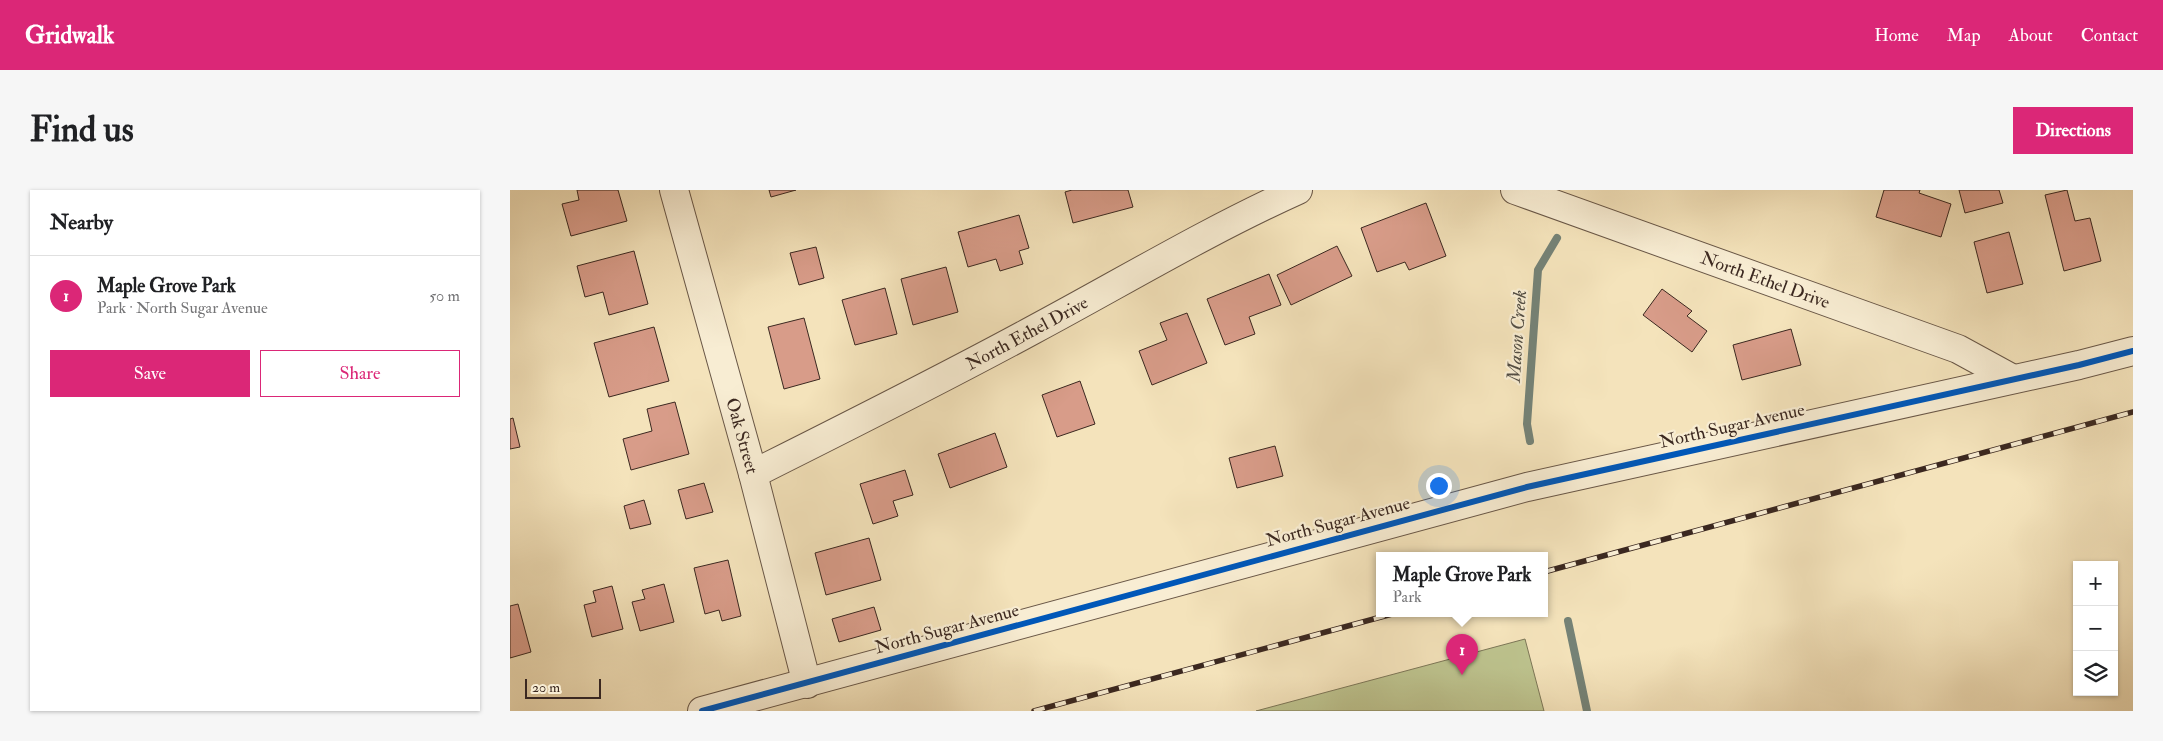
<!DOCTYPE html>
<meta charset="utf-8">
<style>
body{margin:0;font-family:"IM FELL Double Pica",serif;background:#f6f6f6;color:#202124}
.controls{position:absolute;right:15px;bottom:15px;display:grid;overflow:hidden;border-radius:0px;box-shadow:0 1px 4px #0004}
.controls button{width:45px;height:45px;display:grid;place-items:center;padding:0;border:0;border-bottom:1px solid #e0e0e0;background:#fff;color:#202124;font:25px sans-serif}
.scale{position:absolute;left:15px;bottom:12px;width:76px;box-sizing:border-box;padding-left:5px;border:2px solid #3b2820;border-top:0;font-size:14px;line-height:18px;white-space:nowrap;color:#3b2820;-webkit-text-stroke:4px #f8edd3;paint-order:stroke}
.you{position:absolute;left:928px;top:295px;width:18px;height:18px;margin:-12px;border:4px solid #fff;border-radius:50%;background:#1a73e8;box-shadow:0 0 0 8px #1a73e833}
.badge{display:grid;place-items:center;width:32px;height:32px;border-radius:50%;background:#db2777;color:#fff;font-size:16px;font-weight:700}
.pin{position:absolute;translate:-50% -41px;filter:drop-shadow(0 1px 2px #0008)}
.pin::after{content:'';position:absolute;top:26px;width:18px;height:15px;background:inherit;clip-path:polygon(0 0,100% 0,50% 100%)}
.popup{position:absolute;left:866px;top:362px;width:172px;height:65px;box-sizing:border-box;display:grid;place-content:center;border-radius:0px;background:#fff;filter:drop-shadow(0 1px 4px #0005);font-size:16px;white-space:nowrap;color:#757577}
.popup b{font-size:19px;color:#202124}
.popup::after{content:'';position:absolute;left:50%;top:100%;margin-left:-10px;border:10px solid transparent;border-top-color:#fff}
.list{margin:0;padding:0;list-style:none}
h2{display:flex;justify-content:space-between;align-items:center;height:65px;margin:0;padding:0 20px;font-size:21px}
h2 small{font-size:16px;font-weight:400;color:#757577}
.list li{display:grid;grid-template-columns:32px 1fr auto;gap:15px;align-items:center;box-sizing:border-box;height:80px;padding:0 20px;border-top:1px solid #e0e0e0}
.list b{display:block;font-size:19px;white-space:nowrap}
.list p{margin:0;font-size:16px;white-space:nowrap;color:#757577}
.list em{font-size:16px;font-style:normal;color:#757577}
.actions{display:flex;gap:10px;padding:15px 20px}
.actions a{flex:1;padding:11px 0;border:1px solid #db2777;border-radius:0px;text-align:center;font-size:18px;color:#db2777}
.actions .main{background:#db2777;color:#fff}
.icon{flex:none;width:28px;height:28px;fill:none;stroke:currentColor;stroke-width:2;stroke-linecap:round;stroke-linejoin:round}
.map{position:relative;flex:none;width:1623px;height:521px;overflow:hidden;border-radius:0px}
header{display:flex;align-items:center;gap:30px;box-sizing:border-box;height:70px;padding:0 25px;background:#db2777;color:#fff}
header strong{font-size:24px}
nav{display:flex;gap:28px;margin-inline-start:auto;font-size:18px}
.intro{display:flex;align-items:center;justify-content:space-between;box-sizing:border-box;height:120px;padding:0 30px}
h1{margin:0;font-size:35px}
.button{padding:12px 22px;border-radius:0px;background:#db2777;color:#fff;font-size:18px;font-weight:700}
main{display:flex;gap:30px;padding:0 30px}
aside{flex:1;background:#fff;border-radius:0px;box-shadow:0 1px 4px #0004}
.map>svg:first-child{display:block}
</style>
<header>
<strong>Gridwalk</strong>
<nav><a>Home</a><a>Map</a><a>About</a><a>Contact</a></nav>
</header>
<div class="intro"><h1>Find us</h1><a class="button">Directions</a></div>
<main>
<aside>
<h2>Nearby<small></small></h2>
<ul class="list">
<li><span class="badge">1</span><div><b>Maple Grove Park</b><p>Park · North Sugar Avenue</p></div><em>50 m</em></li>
</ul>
<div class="actions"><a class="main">Save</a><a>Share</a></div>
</aside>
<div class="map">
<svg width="1623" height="521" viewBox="0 0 1623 521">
<rect width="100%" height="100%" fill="#f4e3bb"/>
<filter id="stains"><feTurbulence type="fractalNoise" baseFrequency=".004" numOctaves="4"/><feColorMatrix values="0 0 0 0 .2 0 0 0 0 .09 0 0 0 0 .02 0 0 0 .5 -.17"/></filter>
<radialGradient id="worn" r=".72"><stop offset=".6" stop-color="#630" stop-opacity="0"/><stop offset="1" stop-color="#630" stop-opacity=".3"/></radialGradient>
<path fill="#bdc38e" stroke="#7c7657" d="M1015 449 1034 521H746Z"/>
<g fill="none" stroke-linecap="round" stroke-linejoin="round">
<path stroke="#758276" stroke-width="8" d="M1020 251 1017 234 1028 80 1047 48
M1058 431 1077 521"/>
</g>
<path fill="#d89c89" stroke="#3b2820" d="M67 0H108L117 31 61 46 52 14 69 10Z
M259 0H286L261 7Z
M562 0H618L623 17 563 33 555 2Z
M1374 0H1410L1409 3 1441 14 1431 47 1366 27Z
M1449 0H1489L1493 13 1455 23Z
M1557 0 1565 31 1580 28 1591 71 1554 81 1535 5Z
M916 13 936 66 899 80 895 72 867 82 851 38Z
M509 25 519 58 509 61 513 74 490 81 486 69 458 77 448 42Z
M1499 42 1513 94 1477 103 1464 52Z
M827 56 842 86 781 115 767 85Z
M306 57 314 88 289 95 280 63Z
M124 61 138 114 99 125 93 102 75 107 67 76Z
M436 77 448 122 403 135 391 89Z
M759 84 771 115 739 127 745 144 715 155 697 109Z
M375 98 387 144 345 155 332 110Z
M1152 99 1182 121 1177 126 1197 141 1182 162 1133 125Z
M677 123 697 173 642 195 629 161 657 150 650 133Z
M294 128 310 189 274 199 258 137Z
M144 137 159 191 99 207 84 153Z
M1281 139 1291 175 1232 190 1223 155Z
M570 191 585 234 547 247 532 205Z
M165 212 179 264 121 280 113 249 142 241 137 219Z
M3 228 10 257 0 259V229Z
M485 243 497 277 440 298 428 264Z
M765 256 773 286 727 298 719 268Z
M395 280 403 305 383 311 388 326 363 334 350 294Z
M194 293 203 322 176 329 168 300Z
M134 310 141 334 120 339 114 316Z
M359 348 371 390 316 405 305 363Z
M218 370 231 426 212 431 209 420 195 424 184 378Z
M154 394 164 432 130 441 122 412 135 409 132 400Z
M102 396 113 439 82 447 74 415 86 412 83 401Z
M8 414 21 462 0 468V416Z
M364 417 371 440 329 452 322 429Z"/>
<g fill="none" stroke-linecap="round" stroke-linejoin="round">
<defs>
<g id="minor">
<path id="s1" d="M164 0 243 284 297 494"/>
<path id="s2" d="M1005 0 1448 159 1503 189"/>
<path id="s3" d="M243 284C337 237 431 190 523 140 611 93 697 41 788 0"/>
</g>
<path id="tertiary" d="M192 521 1017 297 1569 175 1623 161"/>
</defs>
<use href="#minor" stroke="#695747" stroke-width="30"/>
<use href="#tertiary" stroke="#695747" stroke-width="30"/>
<use href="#minor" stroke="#f8edd3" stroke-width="28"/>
<use href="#tertiary" stroke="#f8edd3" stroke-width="28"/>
<defs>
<path id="rail" d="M1034 382 1623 222
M524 521 882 424"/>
</defs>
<use href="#rail" stroke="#3b2820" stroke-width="5.5"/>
<use href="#rail" stroke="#f8edd3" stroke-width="4" stroke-dasharray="11" stroke-linecap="butt"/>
<defs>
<path id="cycleway" d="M192 521 1017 297 1569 175 1623 161"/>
</defs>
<use href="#cycleway" stroke="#f8edd3" stroke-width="9"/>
<use href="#cycleway" stroke="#0057b8" stroke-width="6"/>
</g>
<g text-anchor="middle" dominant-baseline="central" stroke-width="4.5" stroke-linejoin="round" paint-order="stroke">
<g font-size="18" fill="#3b2820" stroke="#f8edd3">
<text stroke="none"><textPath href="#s2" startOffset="266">North Ethel Drive</textPath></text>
<text stroke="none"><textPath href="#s3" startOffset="308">North Ethel Drive</textPath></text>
<text transform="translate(1222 236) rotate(-13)">North Sugar Avenue</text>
<text stroke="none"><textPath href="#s1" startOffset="255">Oak Street</textPath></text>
<text transform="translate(828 332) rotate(-15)">North Sugar Avenue</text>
<text transform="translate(437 439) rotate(-15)">North Sugar Avenue</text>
</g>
<g font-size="19" font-style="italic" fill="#534e44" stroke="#f8edd3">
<text transform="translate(1007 146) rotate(-86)">Mason Creek</text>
</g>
</g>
<rect width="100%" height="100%" filter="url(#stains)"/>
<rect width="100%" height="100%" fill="url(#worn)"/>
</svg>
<div class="controls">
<button>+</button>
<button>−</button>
<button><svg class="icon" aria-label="layers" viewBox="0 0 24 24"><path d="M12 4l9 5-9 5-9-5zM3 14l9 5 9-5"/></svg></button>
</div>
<div class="scale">20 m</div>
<div class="you"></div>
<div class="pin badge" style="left:952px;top:485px">1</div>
<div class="popup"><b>Maple Grove Park</b>Park</div>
</div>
</main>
